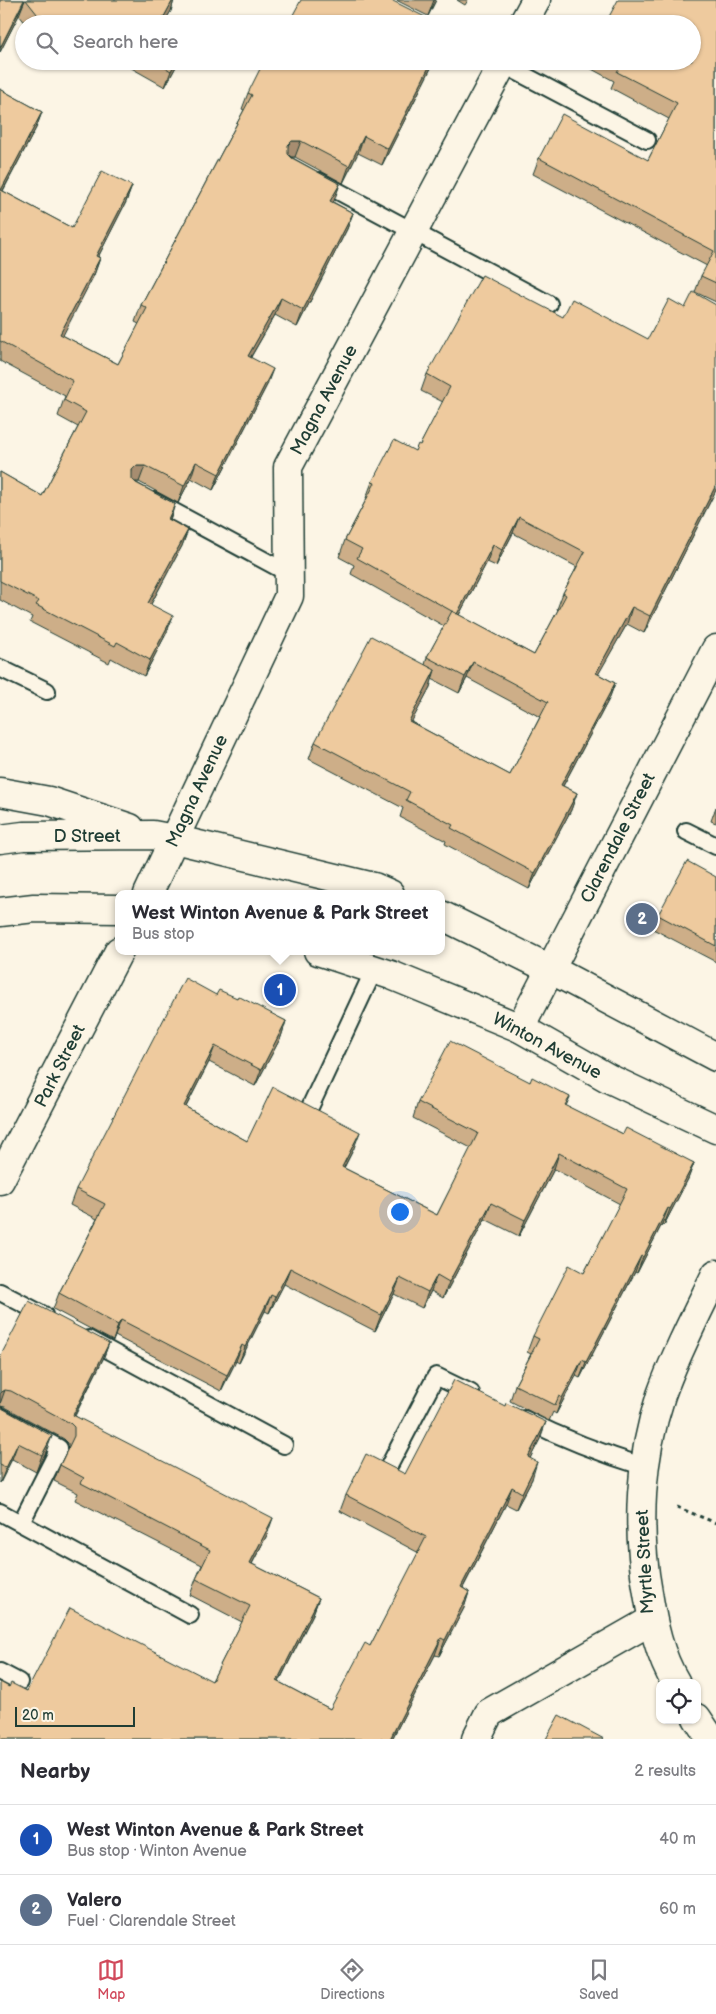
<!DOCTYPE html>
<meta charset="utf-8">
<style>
body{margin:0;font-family:"Balsamiq Sans",sans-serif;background:#f7f7f7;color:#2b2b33}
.controls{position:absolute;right:15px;bottom:15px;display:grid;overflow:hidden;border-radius:10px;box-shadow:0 1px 4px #0004}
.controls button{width:45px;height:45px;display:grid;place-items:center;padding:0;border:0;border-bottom:1px solid #e1e1e2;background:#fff;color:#2b2b33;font:25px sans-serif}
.scale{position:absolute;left:15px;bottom:12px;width:120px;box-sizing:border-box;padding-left:5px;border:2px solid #1f3d34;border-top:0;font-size:14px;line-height:18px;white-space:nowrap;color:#1f3d34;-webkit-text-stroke:4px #fcf5e5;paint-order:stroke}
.you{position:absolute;left:399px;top:1211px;width:18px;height:18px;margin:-12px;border:4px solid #fff;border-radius:50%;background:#1a73e8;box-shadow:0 0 0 8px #1a73e833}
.badge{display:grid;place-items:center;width:32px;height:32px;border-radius:50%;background:#d1495b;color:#fff;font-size:16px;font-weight:700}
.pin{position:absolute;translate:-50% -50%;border:2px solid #fff;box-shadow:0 1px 5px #0006}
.popup{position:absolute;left:115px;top:890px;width:330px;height:65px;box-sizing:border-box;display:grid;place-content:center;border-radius:10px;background:#fff;filter:drop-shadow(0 1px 4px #0005);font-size:16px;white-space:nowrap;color:#7c7c81}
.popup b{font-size:19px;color:#2b2b33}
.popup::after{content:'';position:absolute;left:50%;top:100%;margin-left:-10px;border:10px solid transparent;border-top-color:#fff}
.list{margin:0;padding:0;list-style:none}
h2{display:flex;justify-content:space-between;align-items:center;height:65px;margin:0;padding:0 20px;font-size:21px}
h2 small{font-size:16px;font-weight:400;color:#7c7c81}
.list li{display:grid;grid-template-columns:32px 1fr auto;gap:15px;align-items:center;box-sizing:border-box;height:70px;padding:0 20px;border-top:1px solid #e1e1e2}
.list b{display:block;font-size:19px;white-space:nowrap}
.list p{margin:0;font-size:16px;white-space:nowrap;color:#7c7c81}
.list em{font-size:16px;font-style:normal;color:#7c7c81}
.icon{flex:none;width:28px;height:28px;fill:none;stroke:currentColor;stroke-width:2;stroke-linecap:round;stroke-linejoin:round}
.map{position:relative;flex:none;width:716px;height:1739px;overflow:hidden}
.search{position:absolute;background:#fff;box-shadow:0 1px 4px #0004;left:15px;right:15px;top:15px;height:55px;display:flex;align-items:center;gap:12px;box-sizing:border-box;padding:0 18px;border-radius:28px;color:#7c7c81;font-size:19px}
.sheet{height:205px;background:#fff}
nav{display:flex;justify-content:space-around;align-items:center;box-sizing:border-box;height:70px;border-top:1px solid #e1e1e2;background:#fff;font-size:14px;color:#7c7c81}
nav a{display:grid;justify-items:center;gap:2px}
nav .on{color:#d1495b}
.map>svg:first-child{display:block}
</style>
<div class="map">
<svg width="716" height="1739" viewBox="0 0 716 1739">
<rect width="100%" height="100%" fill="#fcf5e5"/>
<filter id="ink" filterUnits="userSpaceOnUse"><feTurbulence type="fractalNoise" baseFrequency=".02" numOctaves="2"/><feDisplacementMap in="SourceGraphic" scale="10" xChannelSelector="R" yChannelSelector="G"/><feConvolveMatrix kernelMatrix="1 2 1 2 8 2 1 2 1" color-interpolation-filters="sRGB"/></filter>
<g filter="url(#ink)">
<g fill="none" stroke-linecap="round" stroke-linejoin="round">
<defs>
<path id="service" d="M497 61 647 140
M319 181 549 304
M154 501 288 573
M0 668 47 691
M686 831 716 846
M310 1107 374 970
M0 1292 44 1315
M88 1339 284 1445
M0 1416 59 1448 21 1523
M524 1419C564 1439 603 1454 645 1467
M390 1464 436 1376 471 1393
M0 1512 190 1615
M0 1672 19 1682"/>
<path id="minor" d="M523 24 536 0
M148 894 289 596 288 467 504 61
M520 1028 716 649
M0 1180 119 951
M476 1739 489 1713 652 1620"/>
<path id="tertiary" d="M676 1683C659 1655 653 1624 648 1593 636 1527 640 1458 661 1395 676 1353 697 1313 716 1274
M697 1718 711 1739"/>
<path id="secondary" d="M0 792 49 801 130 828
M0 839 23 836 153 835 174 839 374 887 390 894
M0 912 34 908 119 909
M441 915 550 969 716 1057
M318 951 391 975 520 1028 608 1078 716 1129"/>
</defs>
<use href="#service" stroke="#1f3d34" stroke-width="20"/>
<use href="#minor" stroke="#1f3d34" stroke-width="31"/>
<use href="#tertiary" stroke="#1f3d34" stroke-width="31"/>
<use href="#secondary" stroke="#1f3d34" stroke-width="31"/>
<path stroke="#1f3d34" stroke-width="3" stroke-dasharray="4 4" stroke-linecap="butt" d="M677 1507 716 1523"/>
<use href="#service" stroke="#fcf5e5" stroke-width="16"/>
<use href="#minor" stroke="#fcf5e5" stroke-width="28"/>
<use href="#tertiary" stroke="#fcf5e5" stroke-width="28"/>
<use href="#secondary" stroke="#fcf5e5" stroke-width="28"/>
</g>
<path fill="#cdae88" stroke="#1f3d34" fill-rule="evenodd" d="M0 0H174L171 11 163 24H26L19 15 0 52Z
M396 0H436L428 16Z
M457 0H468L465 5Z
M716 0V302L695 292 701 276 707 266 533 174 539 158 648 160 669 119 611 88 614 81 586 66 587 61H692Z
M119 61H179L165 87Z
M433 61 431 68 382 165 358 153 343 183 295 157H291L340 184 333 202 353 213 347 229 297 327 275 315 251 357 267 385 213 490 191 478 178 503 139 482H135L175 504 170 520 188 530 182 546 151 604 167 632 144 676 111 658 109 663 30 622 32 617 0 600V472L42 496 78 427 58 416 65 396 0 361V89L42 112 36 128 3 191 72 228 132 186 126 202 98 257 100 258 94 275 62 335 118 364 139 324 135 322 141 305 244 110 242 109 248 93Z
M427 374 716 490 644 633 627 624 598 674 615 683 609 699 563 786 577 793 571 810 529 889 445 844 446 841 400 817 403 808 309 759 315 742 425 665 427 657 444 626 351 574 354 565 339 557 345 540 367 498H366L372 482 415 451 420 445 443 402 421 391ZM513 533 577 567 563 593 557 609 558 610 534 655 459 615 487 562 496 566ZM467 678 540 717 510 775 411 722 430 687 432 679 459 693Z
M716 807V823L711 821Z
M716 877V962L653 929 658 915Z
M216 995 237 998 286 1021 281 1037 255 1086 209 1062 186 1107 247 1141 354 1148 344 1168 437 1215 471 1148 413 1118 418 1102 530 1082 570 1097 566 1106 623 1134 694 1163 688 1179 664 1225 662 1224 637 1273 635 1272 580 1378 576 1376 556 1414 553 1412 549 1421 510 1401 515 1385 531 1354 527 1352 533 1336 584 1273 620 1204 554 1169 519 1236 485 1219 443 1298 431 1291 422 1308 394 1294 375 1331 284 1284 269 1313 265 1311 239 1363 236 1361 221 1391 115 1336 113 1341 53 1309 59 1293 97 1219 70 1205 76 1189Z
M109 1343 103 1359 75 1416 267 1535 252 1564 319 1598 313 1614 279 1682 330 1709 370 1646 419 1553 340 1511 346 1495 405 1474 540 1439 530 1458 532 1479 516 1509 506 1504 463 1588 469 1592 464 1608 439 1656 435 1655 392 1739H0L9 1687 27 1691 212 1681 242 1622 190 1595 196 1579 202 1565 75 1500 78 1493 54 1481 60 1465 68 1448V1443L64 1439 5 1407 0 1406V1357Z
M0 1407 46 1452 36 1472 12 1459 0 1483Z"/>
<path fill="#a78d6f" stroke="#1f3d34" d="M25 0 19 15 0 52V48Z
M173 0H174L171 11 163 24H160Z
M434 0H436L428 16Z
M176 61H179L165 87 171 71Z
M432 61H433L431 68 382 165 388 149Z
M42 112 36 128 0 196V192Z
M364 136 358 153 343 183 349 166Z
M292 141H301L295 157H286L288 145Z
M340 184 334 201 324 217 330 201Z
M132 186 126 202 90 273 96 256Z
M353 213 347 229 297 327 303 310Z
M100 258 94 275 55 351 60 334Z
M281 298 275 315 242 372 248 356Z
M273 369 267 385 213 490 219 474Z
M196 462 191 478 178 503 184 486Z
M136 466H145L139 482H130L132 470Z
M716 485V490L644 633 650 616Z
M175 504 169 521 168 519Z
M519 517 513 533 496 566 502 550Z
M188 530 182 546 143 619 148 603Z
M493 545 487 562 451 630 457 614Z
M632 607 627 624 590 689 596 673Z
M173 616 167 632 144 676 150 660Z
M473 662 467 678 459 693 465 677Z
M435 670 430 687 403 738 409 721Z
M615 683 609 699 555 801 561 785Z
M577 793 571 810 529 889 535 873Z
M286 1021 281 1037 255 1086 261 1070Z
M215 1046 209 1062 178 1122 184 1106Z
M360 1132 354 1148 336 1183 342 1167Z
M559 1153 554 1169 519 1236 525 1220Z
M694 1163 688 1179 664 1225 670 1209Z
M491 1203 485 1219 443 1298 449 1282Z
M668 1208 662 1224 637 1273 643 1257Z
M641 1256 635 1272 580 1378 586 1362Z
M290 1268 284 1284 269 1313 275 1297Z
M437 1275 431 1291 422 1308 428 1292Z
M400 1278 394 1294 375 1331 381 1315Z
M271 1295 265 1311 239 1363 245 1347Z
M121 1320 115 1336 113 1341 118 1325Z
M109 1343 103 1359 70 1424 73 1415Z
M242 1345 236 1361 221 1391 227 1375Z
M582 1360 576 1376 556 1414 562 1398Z
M5 1390 0 1404V1393Z
M546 1422 540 1439 522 1474 528 1457Z
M52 1436 46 1452 36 1472 42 1455Z
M18 1443 12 1459 0 1483 6 1468Z
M537 1462 532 1479 516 1509 522 1493Z
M512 1487 506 1504 455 1603 461 1587Z
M273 1518 267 1535 244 1579 250 1563Z
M469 1592 464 1608 439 1656 445 1640Z
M319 1598 313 1614 271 1697 277 1681Z
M441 1638 435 1655 392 1739H390Z"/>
<path fill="#eeca9e" stroke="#1f3d34" d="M0 0H24L0 48Z
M26 0H173L160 24H45Z
M301 0H391L425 17 421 24H288Z
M618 0H716V283L701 276 714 251 539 158 562 114 648 160 677 103 617 72 621 65 613 61H692V24H605Z
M154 61H176L171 71Z
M264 61H432L388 149 364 136 349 166 301 141H292L288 145V154L292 158 340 184 330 201 353 213 303 310 281 298 248 356 273 369 219 474 196 462 184 486 145 466H136L132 470V479L136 483 175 504 168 519 188 530 148 603 173 616 150 660 117 642 115 646 36 605 39 601 0 581V472L42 496 86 412 64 400 73 381 0 341V89L42 112 1 190 72 228 102 171 132 186 96 256 100 258 60 334 118 364 147 308 141 305 252 95 248 93Z
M482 275 563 317 572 299 648 339 669 299 685 308 693 292 716 305V485L650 616 632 607 596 673 615 683 561 785 577 793 535 873 451 828 453 825 406 800 410 792 315 742 371 636 435 670 409 721 510 775 548 702 473 662 465 677 427 657 452 611 534 655 566 595 563 593 585 552 519 517 502 550 493 545 457 614 357 558 362 549 345 540 375 483 372 482 394 440 415 451 418 444 420 445 450 387 427 374Z
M687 861 716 877V946L658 915Z
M185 978 216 995 219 990 237 998 238 996 286 1021 261 1070 215 1046 184 1106 247 1141 273 1087 360 1132 342 1167 437 1215 478 1133 418 1102 450 1041 530 1082 532 1077 570 1097 565 1105 623 1134 626 1128 694 1163 670 1209 668 1208 643 1257 641 1256 586 1362 582 1360 562 1398 559 1396 555 1405 515 1385 539 1339 533 1336 569 1265 584 1273 627 1189 559 1153 525 1220 491 1203 449 1282 437 1275 428 1292 400 1278 381 1315 290 1268 275 1297 271 1295 245 1347 242 1345 227 1375 121 1320 118 1325 59 1293 105 1204 76 1189Z
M29 1301 109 1343 73 1415 273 1518 250 1563 319 1598 277 1681 330 1709 365 1643 370 1646 426 1537 346 1495 366 1454 405 1474 454 1380 505 1406 506 1403 546 1422 528 1457 537 1462 522 1493 512 1487 461 1587 469 1592 445 1640 441 1638 390 1739H0V1682L9 1687 11 1683 27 1691 70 1608 212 1681 250 1606 196 1579 210 1550 81 1483 84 1478 60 1465 74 1436V1427L70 1423 11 1391 5 1390 0 1393V1357Z
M0 1407 52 1436 42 1455 18 1443 6 1468 0 1465Z
M559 1715 604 1739H546Z"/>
</g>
<g text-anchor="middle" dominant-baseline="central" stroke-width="4" stroke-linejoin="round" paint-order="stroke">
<g font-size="18" fill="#1f3d34" stroke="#fcf5e5">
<text transform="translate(324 400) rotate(-62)">Magna Avenue</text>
<text transform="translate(197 791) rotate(-65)">Magna Avenue</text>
<text x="87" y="836">D Street</text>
<text transform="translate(618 838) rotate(-63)">Clarendale Street</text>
<text transform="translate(547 1046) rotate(28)">Winton Avenue</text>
<text transform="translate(60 1066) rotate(-63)">Park Street</text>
<text transform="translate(645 1562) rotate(-93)">Myrtle Street</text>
</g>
</g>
</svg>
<div class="controls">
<button><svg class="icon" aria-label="locate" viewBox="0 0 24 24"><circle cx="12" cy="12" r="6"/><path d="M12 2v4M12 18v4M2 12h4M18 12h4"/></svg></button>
</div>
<div class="scale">20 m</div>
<div class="you"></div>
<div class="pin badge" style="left:280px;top:990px;background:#1a4fb4">1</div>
<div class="popup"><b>West Winton Avenue &amp; Park Street</b>Bus stop</div>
<div class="pin badge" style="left:642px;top:919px;background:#5c6f8a">2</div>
<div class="search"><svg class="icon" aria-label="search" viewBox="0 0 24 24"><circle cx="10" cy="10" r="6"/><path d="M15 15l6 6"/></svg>Search here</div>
</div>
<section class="sheet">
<h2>Nearby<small>2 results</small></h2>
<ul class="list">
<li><span class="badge" style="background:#1a4fb4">1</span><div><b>West Winton Avenue &amp; Park Street</b><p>Bus stop · Winton Avenue</p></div><em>40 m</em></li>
<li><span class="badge" style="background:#5c6f8a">2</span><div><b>Valero</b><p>Fuel · Clarendale Street</p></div><em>60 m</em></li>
</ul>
</section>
<nav>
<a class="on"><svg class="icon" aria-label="map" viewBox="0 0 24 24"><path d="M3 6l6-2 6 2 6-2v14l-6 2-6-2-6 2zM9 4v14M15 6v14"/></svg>Map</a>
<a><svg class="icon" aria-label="directions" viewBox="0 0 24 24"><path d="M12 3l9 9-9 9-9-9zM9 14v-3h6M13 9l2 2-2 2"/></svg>Directions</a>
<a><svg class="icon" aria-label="saved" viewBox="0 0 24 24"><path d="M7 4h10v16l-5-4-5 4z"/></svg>Saved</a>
</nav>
